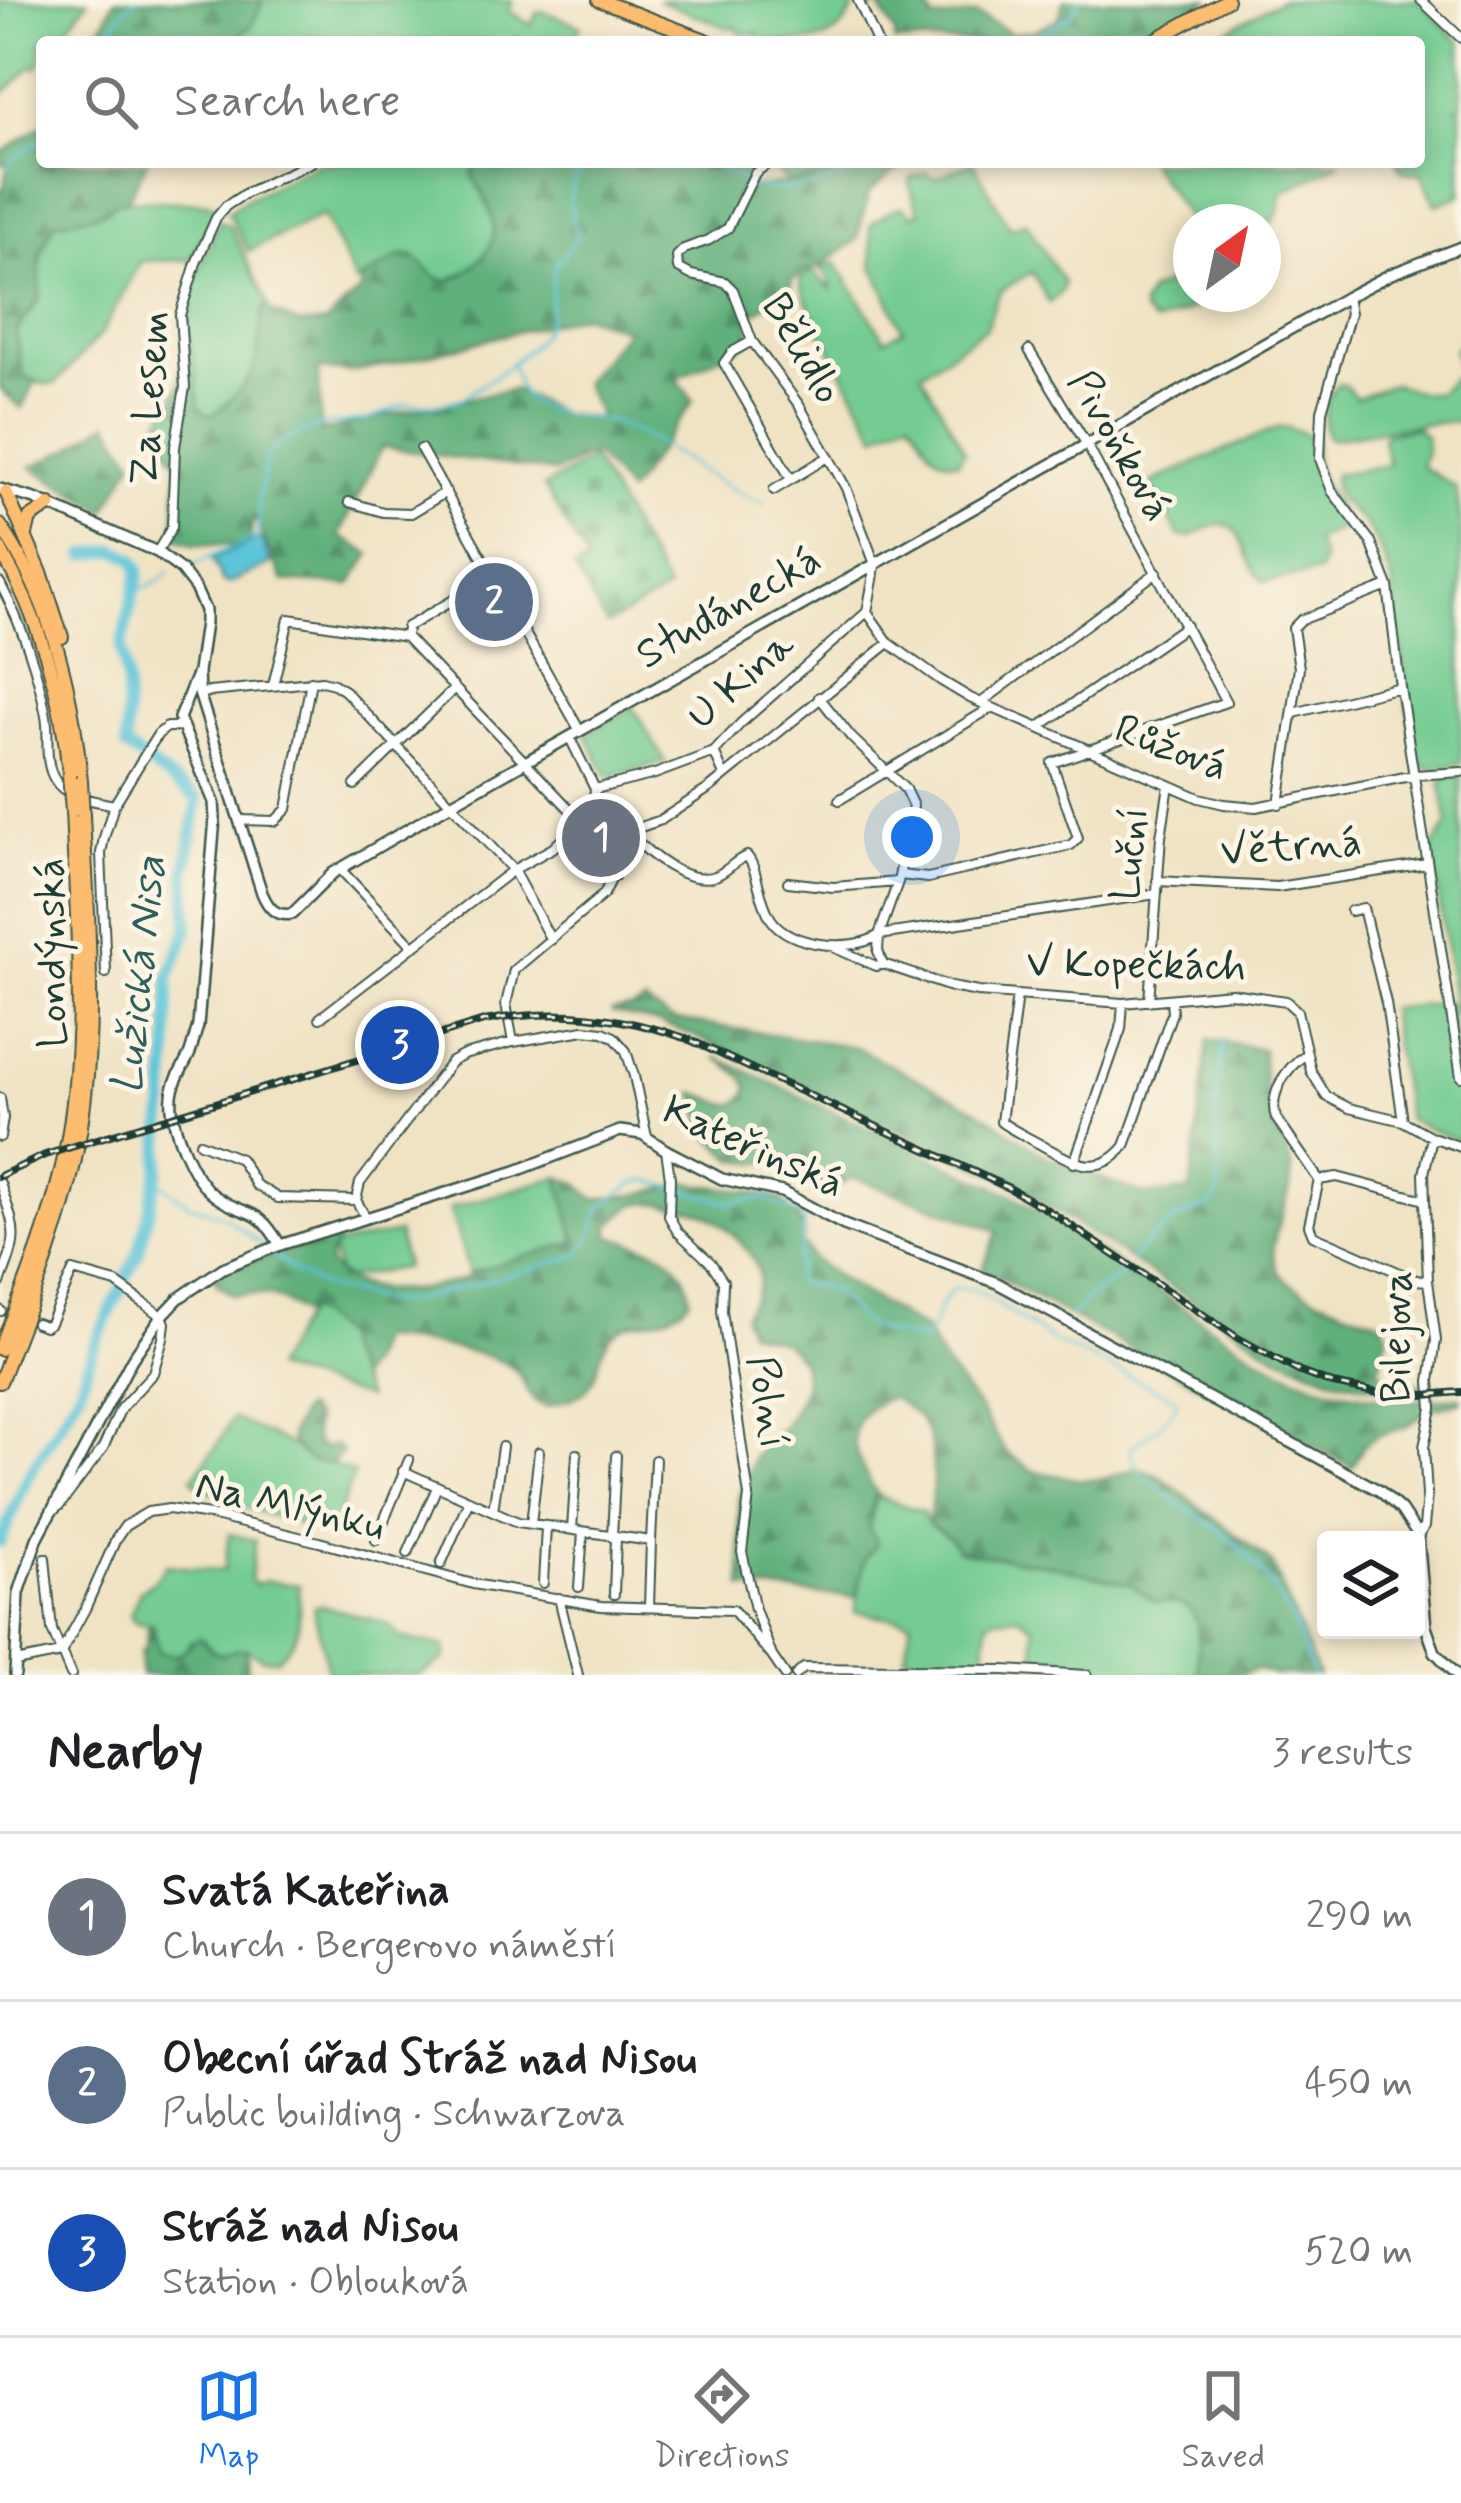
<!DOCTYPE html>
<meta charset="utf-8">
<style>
body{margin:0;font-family:Mynerve,sans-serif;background:#f2f2f2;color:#202124}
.controls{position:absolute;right:36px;bottom:36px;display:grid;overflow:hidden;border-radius:12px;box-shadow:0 6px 18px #0003}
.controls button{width:108px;height:108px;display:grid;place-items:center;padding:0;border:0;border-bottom:3px solid #e0e0e0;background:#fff;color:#202124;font:60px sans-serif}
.compass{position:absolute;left:1173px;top:204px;width:108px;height:108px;border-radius:50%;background:#fff;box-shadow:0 6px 18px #0003;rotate:33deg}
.you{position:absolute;left:912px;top:837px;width:42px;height:42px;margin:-30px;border:9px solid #fff;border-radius:50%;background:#1a73e8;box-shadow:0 0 0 18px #1a73e833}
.badge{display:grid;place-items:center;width:78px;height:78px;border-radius:50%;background:#1a73e8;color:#fff;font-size:39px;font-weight:700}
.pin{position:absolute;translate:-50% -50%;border:6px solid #fff;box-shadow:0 3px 12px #0006}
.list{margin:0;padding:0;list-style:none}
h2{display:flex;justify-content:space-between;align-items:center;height:156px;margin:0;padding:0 48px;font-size:51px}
h2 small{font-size:39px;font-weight:400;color:#757577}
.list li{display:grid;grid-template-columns:78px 1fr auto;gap:36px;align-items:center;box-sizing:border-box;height:168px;padding:0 48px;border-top:3px solid #e0e0e0}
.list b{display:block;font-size:45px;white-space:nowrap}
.list p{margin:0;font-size:39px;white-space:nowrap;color:#757577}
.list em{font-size:39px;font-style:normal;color:#757577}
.icon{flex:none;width:66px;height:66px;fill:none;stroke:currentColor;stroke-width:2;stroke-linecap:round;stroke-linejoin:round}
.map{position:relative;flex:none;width:1461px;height:1675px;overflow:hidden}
.search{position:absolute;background:#fff;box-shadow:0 6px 18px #0003;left:36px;right:36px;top:36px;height:132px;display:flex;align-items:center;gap:30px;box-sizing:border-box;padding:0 42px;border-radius:12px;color:#757577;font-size:45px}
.sheet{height:660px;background:#fff}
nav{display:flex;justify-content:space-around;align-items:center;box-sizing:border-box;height:168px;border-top:3px solid #e0e0e0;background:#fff;font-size:33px;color:#757577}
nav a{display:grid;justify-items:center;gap:6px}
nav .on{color:#1a73e8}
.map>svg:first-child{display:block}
</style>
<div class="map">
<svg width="1461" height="1675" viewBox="0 0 1461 1675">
<defs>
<pattern id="forest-firs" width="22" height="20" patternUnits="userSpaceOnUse" patternTransform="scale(3)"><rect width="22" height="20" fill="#60b07c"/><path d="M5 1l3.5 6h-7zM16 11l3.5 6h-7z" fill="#4f9066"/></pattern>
<pattern id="cemetery-stones" width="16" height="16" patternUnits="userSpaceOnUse" patternTransform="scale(3)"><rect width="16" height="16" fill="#75cc92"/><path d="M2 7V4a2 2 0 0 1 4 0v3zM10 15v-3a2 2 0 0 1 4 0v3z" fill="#5fa778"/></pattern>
</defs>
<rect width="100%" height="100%" fill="#fcf5e5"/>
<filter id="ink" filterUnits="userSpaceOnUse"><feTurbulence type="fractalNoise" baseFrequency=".00833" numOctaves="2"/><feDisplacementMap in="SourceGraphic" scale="24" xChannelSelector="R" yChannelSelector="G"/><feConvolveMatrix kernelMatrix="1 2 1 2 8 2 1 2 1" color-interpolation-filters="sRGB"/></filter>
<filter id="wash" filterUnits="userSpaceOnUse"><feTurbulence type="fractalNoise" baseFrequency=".004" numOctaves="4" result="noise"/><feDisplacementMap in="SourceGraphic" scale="48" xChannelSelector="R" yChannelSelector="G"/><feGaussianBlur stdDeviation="2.7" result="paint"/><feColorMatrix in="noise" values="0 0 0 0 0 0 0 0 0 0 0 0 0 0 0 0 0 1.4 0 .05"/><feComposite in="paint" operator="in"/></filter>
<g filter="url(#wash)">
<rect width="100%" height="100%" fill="#f0e3c4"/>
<path fill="#75cc92" stroke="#4a8463" stroke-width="3" d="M0 0H88L57 42H42V60L37 68 32 66 1 96 0 107Z
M263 0H511L513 1 509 11 531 25 538 12 542 11 581 26 572 42H516L517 38 510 42H365V39L311 38 299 42H232L252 25Z
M657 0H850L853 10C834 49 804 42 766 42L759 39 758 33C750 36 738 35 735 25L729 28Z
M1281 0H1418L1461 43V107L1457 108 1461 111V195L1436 205 1421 173 1403 172 1397 162H1419V42H1206Z
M321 162 329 164 334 162H480L477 164 494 220 496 237 487 252 469 270 446 281 431 274 413 256H400L356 283 323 215 248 251 228 212 241 202Z
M781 162H842C831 181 809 181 788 184L776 169Z
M973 162 1010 228 1026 222 1064 284 1060 293 1049 303 1032 272 1000 291 986 328 921 373 965 451 958 462C924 460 929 437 909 418L877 435 815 321C811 306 800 292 800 278L812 271 831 289 830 279 820 267 836 263 885 339 903 330 873 266 870 226C878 218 891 209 903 207L911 215 919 213 909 183 912 177 926 173 936 178Z
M1149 162H1342L1281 193C1283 210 1277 219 1263 229V222H1191V228L1185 214Z
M121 200 205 203 213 204 217 213 190 260 141 261 101 334 55 384C23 386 21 372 18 344 17 334 13 337 19 327 26 315 37 309 39 295 41 286 39 286 39 277 38 256 45 241 55 223L105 211Z
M220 221 230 226 269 306 263 311C255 366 260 378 213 415L206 414 199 407 187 328 192 287Z
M1191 229V294H1218C1197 305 1177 317 1154 323L1143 313 1142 306 1149 292 1176 279 1179 262Z
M1461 340V422L1430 423 1330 439 1326 436C1322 420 1325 395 1339 384L1346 386 1356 398 1393 384 1422 393H1437L1460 372 1454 350Z
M1284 427 1315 437C1314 451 1314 462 1319 476 1323 488 1348 517 1341 527 1337 533 1321 537 1315 540L1323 560 1319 572 1265 582C1232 557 1253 499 1190 537L1179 536 1152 486 1154 481 1274 429Z
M1416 428 1426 437V453L1421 466 1456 488 1461 526V764L1433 769 1423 766 1415 754 1392 582C1386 564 1379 543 1368 528 1355 512 1326 495 1336 474L1389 465 1382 440 1385 434Z
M633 707 665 762 608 777 586 735Z
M1447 775H1461V1019L1455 1012 1432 849 1448 824 1441 784Z
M1449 1002 1461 1075V1142C1443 1133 1424 1130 1407 1118L1389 1009Z
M558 1177 577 1242 469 1273 450 1208Z
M398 1233 405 1267 339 1280 332 1246Z
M307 1310 314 1313 341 1335 343 1348 367 1398 273 1369Z
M233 1418 294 1447 302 1456 331 1464 354 1474 337 1517 346 1523 339 1537 243 1507 227 1497 200 1487 192 1478 216 1447Z
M876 1496 923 1512 929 1525 950 1538 959 1551 1050 1565 1132 1585 1155 1602 1178 1603 1190 1609 1198 1624V1675H1130L1075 1669 1071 1660 1035 1656 1034 1627 1019 1616 993 1618 988 1621 984 1665 909 1666 912 1657 905 1656 911 1621 855 1612 864 1560 876 1543 869 1528Z
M229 1534 255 1540 250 1580 255 1585 265 1581 299 1585C299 1617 304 1639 276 1659L262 1658 247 1650C225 1652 218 1661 204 1640L191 1641 185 1650 175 1656 158 1651 153 1625 134 1621 130 1615 140 1591 154 1581 166 1565 224 1571Z
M321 1605 388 1624 399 1637 446 1647V1658L421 1675H331L328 1672 314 1610V1607Z"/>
<path fill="url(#forest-firs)" stroke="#407658" stroke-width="3" fill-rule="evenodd" d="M115 0H263L252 25 232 42H93Z
M850 0H922L934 20 978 14 1012 34 1034 31 1059 18 1064 0H1210L1181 16 1118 42H895V33L877 3 868 13Z
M42 125V162H147L127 201 121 200 97 214 55 223 40 252V298L17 329 16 335 20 367 28 379 36 380 22 408 0 389V188L4 191 7 164H0V154Z
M480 162H746L750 188 827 177 836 173 842 162H907L869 192 857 240 819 267 802 272 791 281V287L749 317 750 341 677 378 693 401 628 493 594 453 555 472 382 447 339 536 371 554 350 585 283 581 254 516 248 546 194 544 174 536 178 463 155 430 180 385 187 328 195 366 199 407 206 414 213 415C261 378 255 365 263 310L266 308 298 324H324L362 289 361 280 400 256H413C423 263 431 277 444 280 454 282 462 275 470 269 510 236 492 213 472 174ZM582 315 627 329 583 383 601 419 559 413 514 389 383 416 321 432 319 369 349 372 396 363Z
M109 422 133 461 106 511 31 467 71 448Z
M645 1002 670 1019 855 1047 976 1109 1049 1158 1144 1195 1190 1191 1208 1040 1263 1049C1263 1077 1266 1106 1276 1132 1280 1144 1289 1153 1291 1166 1294 1191 1280 1214 1275 1238 1272 1248 1273 1265 1280 1274 1295 1293 1357 1314 1381 1321L1388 1333 1379 1371 1385 1376 1426 1386 1424 1390 1368 1386 1335 1379 1274 1354 1014 1184 690 1034 660 1023 610 1012 634 1008Z
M716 1057 1009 1193C1070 1229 1128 1271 1187 1310 1232 1341 1279 1375 1332 1389 1375 1401 1417 1402 1461 1397V1402L1428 1410 1406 1427 1378 1435 1364 1445 1352 1467 982 1269 998 1231 853 1177 829 1192 787 1159 759 1163 735 1160 707 1135 694 1093C716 1095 734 1121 749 1088L743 1077Z
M558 1177 578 1183 594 1199 635 1195 688 1183 747 1191 780 1199 798 1218 804 1233 802 1244 814 1260 848 1284 925 1330 946 1366 981 1411 1006 1452 1033 1471 1082 1480 1104 1479 1137 1468 1161 1477 1272 1563 1318 1675H1275L1256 1669 1239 1675H1198V1624L1190 1609 1178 1603 1155 1602 1132 1585 1050 1565 959 1551 950 1538 929 1525C932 1493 940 1450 921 1421 915 1411 901 1404 891 1397 833 1419 855 1459 880 1498L876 1496 874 1498 869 1528 877 1543 864 1560 856 1597 742 1588 738 1498 755 1455 784 1425 797 1405 805 1382 802 1361 785 1342 749 1331 743 1316C749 1305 758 1294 759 1281 761 1258 727 1226 707 1215 697 1209 654 1201 641 1203 630 1205 618 1217 610 1225V1236C648 1248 685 1251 690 1299 662 1330 638 1312 613 1334 596 1350 601 1379 582 1393 572 1400 557 1403 546 1407 524 1398 529 1386 516 1371 499 1351 404 1339 377 1339L369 1363 358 1379 343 1348 341 1335 314 1313 307 1310 304 1315C275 1293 267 1293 232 1295L217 1284 214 1278 225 1270 335 1237 337 1245 330 1255 329 1264C359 1303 426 1291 467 1278L469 1273 576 1242Z
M303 1409H306L315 1419 314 1434 317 1445 327 1448 334 1444 342 1451 331 1464 308 1460 291 1443 290 1435Z
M149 1624 153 1625 158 1651 174 1656C186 1653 189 1640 201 1638L211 1650 220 1655 238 1649 247 1650 248 1672 252 1675H141V1650H145Z"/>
<path fill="url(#cemetery-stones)" stroke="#4a8463" stroke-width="3" d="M592 458 668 590 607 625 575 569 588 561 544 487Z"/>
<path fill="#5dc5d9" stroke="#3e8186" stroke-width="3" d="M261 538 271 564 230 583 223 582 212 559Z"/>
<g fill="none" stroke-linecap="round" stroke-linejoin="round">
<path stroke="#5dc5d9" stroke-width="3" d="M101 42 126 7 136 0
M1024 42 1071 15 1079 0
M710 162 747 184
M7 168 13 159 42 139
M754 186C800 196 843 177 886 162
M511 362C515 373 517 389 525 396 550 420 585 413 614 423 669 441 709 485 764 503
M254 542 259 526 258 505 267 457 282 441 321 425 367 420 404 405 444 404 463 398 501 372 532 346 544 330 549 318 555 264 578 237C568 204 565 191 585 162
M186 568 254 538
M135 591 154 584 169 573
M156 1180 189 1204 225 1217 263 1246
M271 1252 296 1273 331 1290 349 1292 383 1302 413 1301 577 1256 591 1238 600 1208 632 1184 647 1180 730 1203 766 1198 805 1218 795 1281 834 1291 863 1323 876 1330 920 1340 927 1338C938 1321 937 1302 955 1288L976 1290 1055 1342 1174 1397 1177 1402C1167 1424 1150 1434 1131 1447 1130 1481 1198 1514 1224 1534 1271 1572 1295 1618 1313 1675
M1131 1259 1149 1240 1173 1221 1210 1205 1217 1197 1219 1180 1215 1107 1223 1039
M1070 1316 1094 1292 1117 1278 1123 1269"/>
<path stroke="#5dc5d9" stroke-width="12" d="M0 1542 27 1478 79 1392 93 1348 139 1251 159 1169 169 1050V978L188 929 186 872 198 799 126 747 127 686 121 646 139 571 133 558 116 550 85 555"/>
</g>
</g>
<g filter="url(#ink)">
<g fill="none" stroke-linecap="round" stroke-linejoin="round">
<defs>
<path id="minor" d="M858 0 877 42
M1421 0 1461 38
M1347 297 1350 313 1322 411 1320 459 1332 491 1371 542 1388 586 1400 687 1461 1077
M752 341 732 352 724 363 791 479
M421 449 580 731
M774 490 828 457
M349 502 383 512 411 513 446 492
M157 552 172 527 175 447 185 387 180 315 196 263 216 218 226 206 246 193 312 162
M0 583C21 624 38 670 46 716 50 737 43 761 55 780 66 799 95 800 114 805
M867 612 889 643 940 680 970 698 1199 798 1224 804 1256 807 1415 775 1461 772
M406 637 407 627 493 577
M273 685 289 619 406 637 581 821
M199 693 322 681 334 684 345 691 513 870 551 940
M819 697 851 737 905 789 913 806 898 882 879 935 1156 894
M982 702 1157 572
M1294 713 1400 687
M1039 727 1186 626
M714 752 724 775
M355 785 454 689
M595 789 655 774 714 752 741 723 867 612 873 580 875 564 846 488 799 405 752 341 733 290 725 282 691 275 678 268 677 256 684 249 709 240 728 228 755 173 770 162
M839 800 991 708
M1279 804 1299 668 1293 628 1301 620 1388 586
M593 806 635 829 661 820 711 787 889 643
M239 820 275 821 287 809 311 681
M632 836C650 855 684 883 712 877 726 874 734 860 747 856 758 868 758 899 771 919 789 947 853 953 879 935L878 951 883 964 951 987 978 992 1123 1003 1231 993 1286 1001 1297 1011 1311 1071 1326 1096 1349 1108 1403 1121 1432 1137 1461 1147
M565 839 614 877
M340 869 413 946
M900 875 928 878 1071 845 1078 838 1052 763 1226 702 1087 445 1029 350
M1157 881 1277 887 1427 864
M788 882 833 887 898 882
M1351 911 1363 908 1386 1003 1403 1121
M835 948 876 966 883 964
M106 973 101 853 104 838 114 805 158 734 167 727H181
M1017 995 1001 1122C1015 1132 1030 1138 1045 1147 1075 1163 1099 1178 1125 1146L1172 1013 1171 999
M1149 1001 1161 837 1169 785
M320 1018 513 870 553 848 581 821 593 806 595 789 570 738
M513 1042 506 1004 514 970 604 894 633 835
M1306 1054C1287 1067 1268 1094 1276 1118L1319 1180
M0 1098 3 1118 0 1137
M200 1143 240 1159 256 1185 278 1198 356 1200
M666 1150 670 1178 669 1216 677 1231 711 1263 723 1281 722 1311 749 1496 742 1552 755 1609 772 1656 785 1675
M1074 1163 1121 1029 1123 1003
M1319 1180 1309 1225 1313 1235 1416 1280 1428 1281
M1319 1180 1337 1177 1425 1200
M0 1183C16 1233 20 1233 0 1283
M366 1218 356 1200 360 1183 451 1062 464 1055 513 1042 584 1030 603 1032 614 1037 626 1051 634 1076 647 1137
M0 1310 1 1311
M36 1323 45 1326 50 1323 73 1271 116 1283 162 1316 165 1323 163 1339 153 1373 121 1408 103 1448 60 1505 52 1512
M403 1471 518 1522 651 1541 649 1607
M493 1511 502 1447
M531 1524 539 1452
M572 1529 577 1454
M1418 1536 1424 1527 1427 1495 1424 1447 1432 1408 1430 1381 1436 1340 1428 1281 1424 1174 1432 1137
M612 1537 616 1456
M376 1540 409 1460
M651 1541 655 1460
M408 1553 437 1487
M45 1558 52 1630 71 1675
M441 1564 469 1500
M543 1583 546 1527
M579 1587 583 1532
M614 1594 616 1537
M559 1598 578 1675
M61 1653 85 1609 116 1539 125 1526 148 1512 169 1509 210 1515 319 1542 473 1584 601 1606 733 1610 772 1656
M16 1662 61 1653
M796 1675 804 1668 1004 1670 1087 1675"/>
<path id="tertiary" d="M0 489 35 499 157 552 181 570 195 588 205 610V623L198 672 179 718 214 802 215 818 198 1026C195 1035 193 1044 190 1053 184 1067 173 1081 172 1096 169 1124 193 1181 215 1196 247 1219 256 1203 280 1245
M198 672 199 693 262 893C268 907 275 917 292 914L333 873 451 804 1347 297 1391 274 1461 247
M15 1675 19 1593 37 1539 132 1359 162 1316 179 1298 223 1268 280 1245 516 1171 620 1131 642 1134 666 1150 722 1179 782 1192 844 1225 997 1283 1380 1491 1401 1510 1418 1536 1426 1627 1435 1652 1457 1675"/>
<path id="primary" d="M599 0 711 42
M1151 42 1227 0"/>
<path id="trunk" d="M6 492 42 575 62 637
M0 525C52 600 73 692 81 781
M26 535 30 518 50 505
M0 549C40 619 62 694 69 775
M0 1349C24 1287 50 1224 64 1158 88 1044 77 926 72 811
M0 1382C27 1310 58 1239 74 1164 99 1050 89 932 83 816"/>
</defs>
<use href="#minor" stroke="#3e564a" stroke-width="12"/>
<use href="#tertiary" stroke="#3e564a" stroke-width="14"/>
<use href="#primary" stroke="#3e564a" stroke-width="16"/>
<use href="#trunk" stroke="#3e564a" stroke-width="16"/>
<use href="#minor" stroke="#fff" stroke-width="8"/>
<use href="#tertiary" stroke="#fff" stroke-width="9"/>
<use href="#primary" stroke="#fcbd6f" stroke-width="12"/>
<use href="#trunk" stroke="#fcbd6f" stroke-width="12"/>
<defs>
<path id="rail" d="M0 1176 45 1155 484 1021C555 1008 620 1015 688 1039L1011 1189 1046 1209 1238 1338 1300 1372 1333 1384 1384 1394 1424 1395 1461 1392"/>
</defs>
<use href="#rail" stroke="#1f3d34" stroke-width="8"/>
<use href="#rail" stroke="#fcf5e5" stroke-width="3" stroke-dasharray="9" stroke-linecap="butt"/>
<defs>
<path id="trunk-bridge" d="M69 775 72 811
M81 781 83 816"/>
</defs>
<use href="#trunk-bridge" stroke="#3e564a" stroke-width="16" stroke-linecap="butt"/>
<use href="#trunk-bridge" stroke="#fcbd6f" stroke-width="12"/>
</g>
</g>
<g text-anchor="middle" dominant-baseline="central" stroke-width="10" stroke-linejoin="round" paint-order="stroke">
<g font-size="42" fill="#1f3d34" stroke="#fcf5e5">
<text transform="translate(801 349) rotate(60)">Bělidlo</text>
<text transform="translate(151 398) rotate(-86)">Za Lesem</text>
<text transform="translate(1119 446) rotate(60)">Pivoňková</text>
<text transform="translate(729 608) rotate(-30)">Studánecká</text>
<text transform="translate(741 681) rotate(-41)">U Kina</text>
<text transform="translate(1171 749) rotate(21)">Růžová</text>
<text transform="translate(1291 848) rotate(-4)">Větrná</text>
<text transform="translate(1131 854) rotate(-84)">Luční</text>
<text transform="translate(53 953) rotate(-91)">Londýnská</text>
<text transform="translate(1136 966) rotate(1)">V Kopečkách</text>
<text transform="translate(753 1148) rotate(24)">Kateřinská</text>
<text transform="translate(1398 1337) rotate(-90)">Bilejova</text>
<text transform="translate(766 1402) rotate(82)">Polní</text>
<text transform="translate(290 1507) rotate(13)">Na Mlýnku</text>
</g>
<g font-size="45" font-style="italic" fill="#2e5f5d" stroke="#fcf5e5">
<text transform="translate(140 975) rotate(-84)">Lužická Nisa</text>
</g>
</g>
</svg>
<div class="controls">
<button><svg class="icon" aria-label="layers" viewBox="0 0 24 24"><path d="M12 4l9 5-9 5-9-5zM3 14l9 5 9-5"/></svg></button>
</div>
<svg class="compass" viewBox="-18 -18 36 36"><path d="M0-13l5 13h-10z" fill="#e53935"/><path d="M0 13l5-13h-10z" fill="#757577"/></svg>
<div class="you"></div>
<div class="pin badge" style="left:601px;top:838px;background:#6b7280">1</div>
<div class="pin badge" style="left:494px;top:602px;background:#5c6f8a">2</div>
<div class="pin badge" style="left:400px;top:1045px;background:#1a4fb4">3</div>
<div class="search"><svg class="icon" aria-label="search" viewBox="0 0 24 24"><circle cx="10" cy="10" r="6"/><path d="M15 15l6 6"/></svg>Search here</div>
</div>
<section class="sheet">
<h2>Nearby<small>3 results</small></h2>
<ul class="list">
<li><span class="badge" style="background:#6b7280">1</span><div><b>Svatá Kateřina</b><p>Church · Bergerovo náměstí</p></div><em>290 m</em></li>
<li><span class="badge" style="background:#5c6f8a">2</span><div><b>Obecní úřad Stráž nad Nisou</b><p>Public building · Schwarzova</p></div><em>450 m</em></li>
<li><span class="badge" style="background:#1a4fb4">3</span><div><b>Stráž nad Nisou</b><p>Station · Oblouková</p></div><em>520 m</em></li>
</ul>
</section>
<nav>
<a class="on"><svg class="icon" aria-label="map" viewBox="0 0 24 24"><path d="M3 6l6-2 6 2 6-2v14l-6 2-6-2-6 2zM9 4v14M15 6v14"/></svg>Map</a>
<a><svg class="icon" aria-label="directions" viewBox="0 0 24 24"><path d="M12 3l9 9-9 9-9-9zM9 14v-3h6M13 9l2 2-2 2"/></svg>Directions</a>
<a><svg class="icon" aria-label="saved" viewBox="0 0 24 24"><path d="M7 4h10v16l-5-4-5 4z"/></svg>Saved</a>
</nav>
